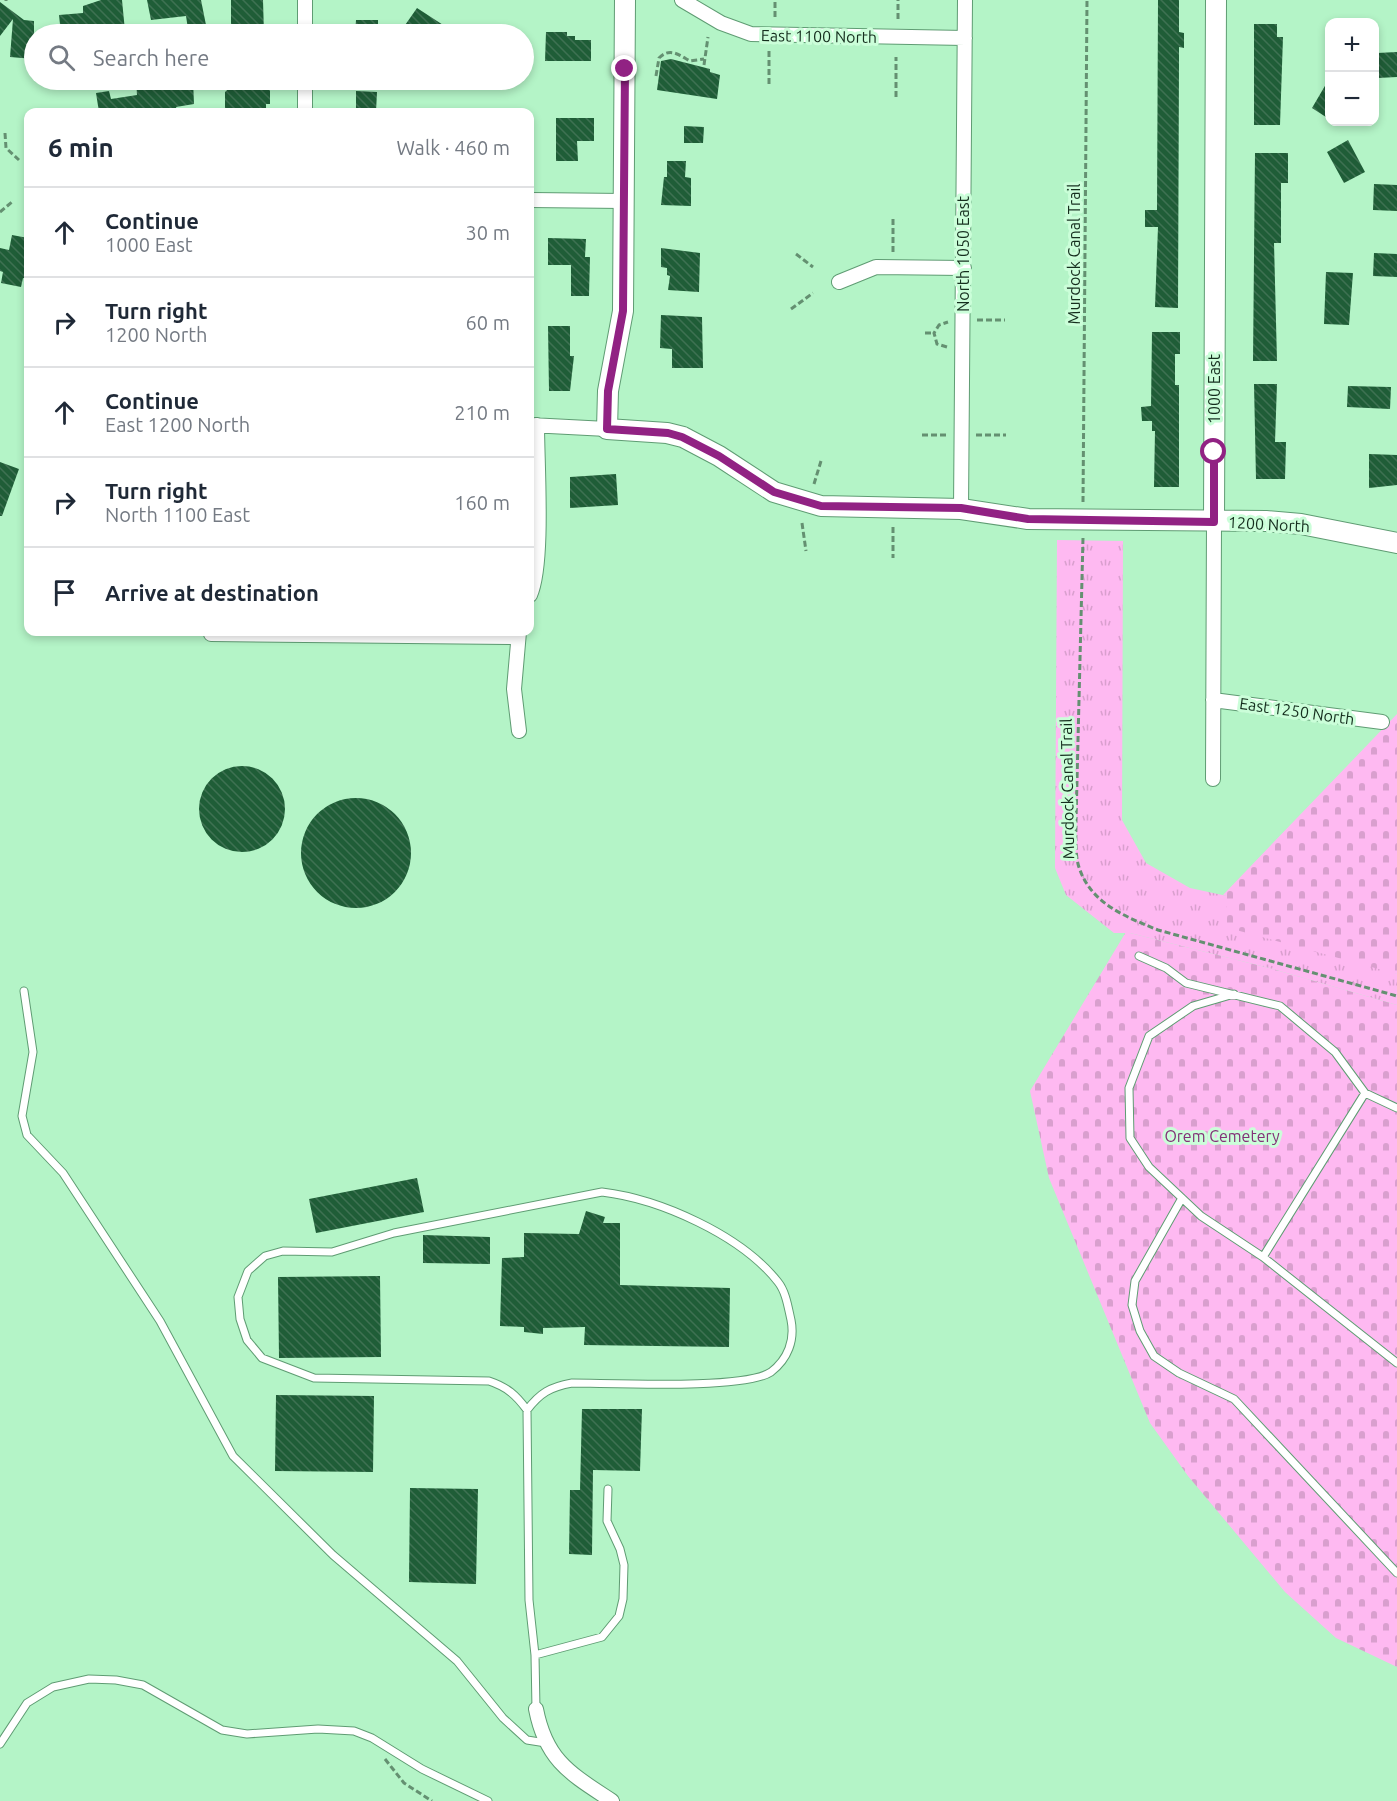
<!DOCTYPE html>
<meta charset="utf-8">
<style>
body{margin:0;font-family:Ubuntu,sans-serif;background:#f6f6f7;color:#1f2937}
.controls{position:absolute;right:18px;top:18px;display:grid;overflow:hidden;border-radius:12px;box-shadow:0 3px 9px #0003}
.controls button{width:54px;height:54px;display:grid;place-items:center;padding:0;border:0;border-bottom:2px solid #e0e1e3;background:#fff;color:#1f2937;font:30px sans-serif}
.stop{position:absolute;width:18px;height:18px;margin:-14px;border:4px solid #912283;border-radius:50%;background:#fff}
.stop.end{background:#912283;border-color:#fff;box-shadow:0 2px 6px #0008}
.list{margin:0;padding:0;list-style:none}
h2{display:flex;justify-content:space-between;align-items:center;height:78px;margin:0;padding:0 24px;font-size:26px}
h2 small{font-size:20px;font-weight:400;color:#747a83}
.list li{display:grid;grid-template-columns:39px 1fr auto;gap:18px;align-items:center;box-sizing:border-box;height:90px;padding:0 24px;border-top:2px solid #e0e1e3}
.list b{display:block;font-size:22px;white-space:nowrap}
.list p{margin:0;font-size:20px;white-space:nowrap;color:#747a83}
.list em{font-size:20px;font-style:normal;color:#747a83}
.icon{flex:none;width:33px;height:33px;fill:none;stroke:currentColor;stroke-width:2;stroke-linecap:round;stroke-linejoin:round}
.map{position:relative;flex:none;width:1397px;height:1801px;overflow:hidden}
.search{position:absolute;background:#fff;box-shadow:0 3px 9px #0003;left:24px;top:24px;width:510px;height:66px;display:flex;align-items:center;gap:15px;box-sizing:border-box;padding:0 21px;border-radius:33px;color:#747a83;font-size:22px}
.panel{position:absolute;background:#fff;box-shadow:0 3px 9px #0003;left:24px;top:108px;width:510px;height:528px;border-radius:12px}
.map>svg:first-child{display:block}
</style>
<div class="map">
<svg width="1397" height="1801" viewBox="0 0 1397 1801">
<defs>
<pattern id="grass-tufts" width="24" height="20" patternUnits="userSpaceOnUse" patternTransform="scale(1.5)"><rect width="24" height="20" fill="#feb9f1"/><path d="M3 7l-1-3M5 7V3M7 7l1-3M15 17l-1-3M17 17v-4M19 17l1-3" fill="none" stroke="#d99fce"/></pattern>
<pattern id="cemetery-stones" width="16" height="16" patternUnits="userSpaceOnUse" patternTransform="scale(1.5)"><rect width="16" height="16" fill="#feb9f1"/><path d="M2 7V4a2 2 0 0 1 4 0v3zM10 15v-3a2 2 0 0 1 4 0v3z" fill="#d99fce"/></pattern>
<pattern id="building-back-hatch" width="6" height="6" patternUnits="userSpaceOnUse" patternTransform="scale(1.5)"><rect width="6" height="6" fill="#1f5d37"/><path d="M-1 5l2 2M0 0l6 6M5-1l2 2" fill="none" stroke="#3e7152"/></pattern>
</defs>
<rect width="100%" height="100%" fill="#b4f4c7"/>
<path fill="url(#grass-tufts)" d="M1057 540 1123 541 1122 820 1146 863 1190 888 1227 896 1397 974V1005L1269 968 1130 933H1114L1066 895 1055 868Z"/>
<path fill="url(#cemetery-stones)" d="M1397 714V974L1225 927 1227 896 1223 895Z
M1126 932 1269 968 1397 1005V1667L1336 1638 1285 1592 1188 1476 1150 1423 1049 1178 1030 1091Z"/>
<path fill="url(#building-back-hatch)" d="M101 0H122L125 31 112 34H61L59 15 83 13V6Z
M147 0H201L206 25 188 29 186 16 151 20Z
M231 0H263L264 34H231Z
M1158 0H1179V32L1184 33V48L1179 47V62L1178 308 1155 307 1158 227H1145V210H1157Z
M0 2 24 20 34 21V59L10 57 13 19 0 36Z
M417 8 457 34H412L403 28Z
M356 20H378V34H355Z
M1254 24H1277V37H1283L1280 125H1254Z
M546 32H567V36H575V40H591V61H545Z
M1397 52V77L1378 78 1377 53Z
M671 59 710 69V72L720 75 717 99 657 90 661 61Z
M1329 79V119L1312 108Z
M136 80H193L194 104 176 107 177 110 99 112 96 93 109 91 111 99 137 95Z
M238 80H264V86H268L270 91V104H266V108L258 109V112H225V92Z
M356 91 377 92 376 112H356Z
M556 118H594V141H577L578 161H556Z
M684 126 704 127 703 143H684Z
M1348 140 1365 172 1344 183 1327 152Z
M1255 153H1288V183H1281V243H1274L1277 361H1253Z
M667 161H686L685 177 691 178V206L661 205 664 177H667Z
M1374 184 1397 185V211L1373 210Z
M12 235 28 238V279L23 278 21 287 1 283 3 272 0 271V248L9 250Z
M548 238 586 239 585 257H590L589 296H571V265H548Z
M661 248 700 253 699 292 668 290 670 276 667 275V268L661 267Z
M1374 253 1397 254V277L1373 276Z
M1326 272 1353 273 1349 325 1324 324Z
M661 315 702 317 703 368H672V349L660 348Z
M548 326H570V356H574L570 391H549Z
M1152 332H1180V354H1175V385H1179V487H1154L1155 431H1152V421H1142L1141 407 1151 406Z
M1254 384H1277L1275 442H1286L1285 479H1256Z
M1348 386 1391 387 1390 409 1347 407Z
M1369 454 1397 455V485L1369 488Z
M0 462 19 469 2 516H0Z
M616 474 618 505 570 508V477Z
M199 809a43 43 0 1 1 86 0a43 43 0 1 1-86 0Z
M301 853a55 55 0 1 1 110 0a55 55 0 1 1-110 0Z
M417 1178 424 1212 316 1233 309 1199Z
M586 1211 605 1217 603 1223H620V1285L730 1288 729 1347 584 1345 585 1327 543 1328V1334L524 1332V1327L500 1326 502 1258 524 1257V1233L579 1234Z
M423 1235 490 1237V1264L423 1263Z
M380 1276 381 1357 279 1358 278 1277Z
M276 1395 374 1396 373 1472 275 1471Z
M582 1409H642L640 1471 593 1470 592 1555 569 1554 570 1490H580Z
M410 1488 478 1489 476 1584 409 1582Z"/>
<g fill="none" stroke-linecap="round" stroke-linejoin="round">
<defs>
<path id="lane" d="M1139 956 1166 968 1186 983 1280 1006 1335 1052 1365 1093 1397 1108
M24 991 33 1052 22 1116 27 1135 63 1173 160 1321 233 1456 333 1555 457 1661 503 1718 527 1740 546 1743
M1234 994 1193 1006 1149 1036 1129 1088 1130 1138 1149 1167 1201 1216 1263 1257 1397 1363
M602 1192C660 1199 741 1235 778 1282 786 1292 788 1307 791 1320 795 1340 788 1359 771 1372 744 1390 610 1383 572 1383 550 1387 540 1393 527 1410 516 1395 507 1387 489 1381L314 1378 262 1358 247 1340 240 1319 238 1297 248 1271 265 1256 283 1251 332 1252 394 1233Z
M1182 1198 1135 1281 1132 1305 1140 1331 1154 1356 1179 1373 1234 1399 1397 1573
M1263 1257 1365 1093
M527 1410 529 1600 535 1655 536 1709
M535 1655 602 1637 619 1616 623 1599 624 1565 620 1549 607 1521 608 1489
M0 1744 27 1703 53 1687 89 1679 116 1680 143 1685 222 1730 247 1734 318 1729 354 1731 372 1738 422 1769 488 1801"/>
<path id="street" d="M682 0 721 23 751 34 965 38
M305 34V0
M305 112V80
M530 200 624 201
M839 282 876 267 964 268
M530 425 607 429
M961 509 965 0
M530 595C544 564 537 464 537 425
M211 634 518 637
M1213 700 1382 722
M519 731 514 689 519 632
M1213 779 1214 522
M536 1709C546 1761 571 1774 612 1801"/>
<path id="secondary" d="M625 0 623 311 608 391 607 429 667 433 683 437 719 456 774 492 821 506 961 509 1028 519 1266 521 1301 524 1397 543
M1214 522 1216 0"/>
</defs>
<use href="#lane" stroke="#5f9c73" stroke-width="9"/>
<use href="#street" stroke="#5f9c73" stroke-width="16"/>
<use href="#secondary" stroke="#5f9c73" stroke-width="22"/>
<path stroke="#649071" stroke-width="3" stroke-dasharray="6 3" stroke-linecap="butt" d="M6 1V0
M775 17V0
M898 19V0
M704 65 708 37
M656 76 659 58C670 47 679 55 690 61L704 59
M769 84V48
M896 97V57
M5 133 6 148 19 160
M0 212 12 202
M893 252V219
M796 254 813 267
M791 309 813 293
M977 320H1005
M925 333H934
M947 347 937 344 934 333 939 325 948 322
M922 435H947
M976 435H1006
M814 484 821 461
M1083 502 1087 0
M802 523 806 551
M893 527V558
M1083 538 1076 821C1076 834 1075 851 1078 864 1089 903 1124 916 1158 930L1397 996
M385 1759 404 1783 432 1801"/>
<use href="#lane" stroke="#fff" stroke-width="7"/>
<use href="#street" stroke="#fff" stroke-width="14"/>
<use href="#secondary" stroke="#fff" stroke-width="20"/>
</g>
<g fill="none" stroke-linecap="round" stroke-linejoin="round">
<path stroke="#912283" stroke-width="8" d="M625 69 623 311 608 391 607 429 668 433 682 437 719 456 774 492 821 506 961 508 1028 519 1214 522V452"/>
</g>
<g text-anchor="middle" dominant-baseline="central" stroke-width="6" stroke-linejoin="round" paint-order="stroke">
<g font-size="16" fill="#152e1e" stroke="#cbfed9">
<text transform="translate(819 36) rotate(1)">East 1100 North</text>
<text transform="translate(963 254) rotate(-90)">North 1050 East</text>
<text transform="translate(1074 254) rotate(-90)">Murdock Canal Trail</text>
<text transform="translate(1214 389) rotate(-90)">1000 East</text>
<text transform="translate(1269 524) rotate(3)">1200 North</text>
<text transform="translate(1297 711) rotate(8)">East 1250 North</text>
<text transform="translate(1067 789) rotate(-91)">Murdock Canal Trail</text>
</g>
<g font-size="16" fill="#823177" stroke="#cbfed9">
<text x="1222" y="1136">Orem Cemetery</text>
</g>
</g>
</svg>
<div class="controls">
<button>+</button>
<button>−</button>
</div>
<div class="stop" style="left:1214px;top:452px"></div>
<div class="stop end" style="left:625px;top:69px"></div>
<div class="search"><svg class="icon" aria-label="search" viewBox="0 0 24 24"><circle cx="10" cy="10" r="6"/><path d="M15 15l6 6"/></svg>Search here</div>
<section class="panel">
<h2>6 min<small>Walk · 460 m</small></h2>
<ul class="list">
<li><svg class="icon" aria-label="ahead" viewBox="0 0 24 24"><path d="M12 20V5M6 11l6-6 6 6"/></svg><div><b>Continue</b><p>1000 East</p></div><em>30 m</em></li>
<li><svg class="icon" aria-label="right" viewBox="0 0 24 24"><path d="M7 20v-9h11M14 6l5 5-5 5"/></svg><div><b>Turn right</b><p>1200 North</p></div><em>60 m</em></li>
<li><svg class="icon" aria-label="ahead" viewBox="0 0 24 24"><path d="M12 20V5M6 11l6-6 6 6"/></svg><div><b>Continue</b><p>East 1200 North</p></div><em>210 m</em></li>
<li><svg class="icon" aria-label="right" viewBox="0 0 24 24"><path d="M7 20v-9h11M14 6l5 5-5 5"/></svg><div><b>Turn right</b><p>North 1100 East</p></div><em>160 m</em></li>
<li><svg class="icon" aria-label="arrive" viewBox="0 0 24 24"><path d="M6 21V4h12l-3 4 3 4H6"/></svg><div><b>Arrive at destination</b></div></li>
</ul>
</section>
</div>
